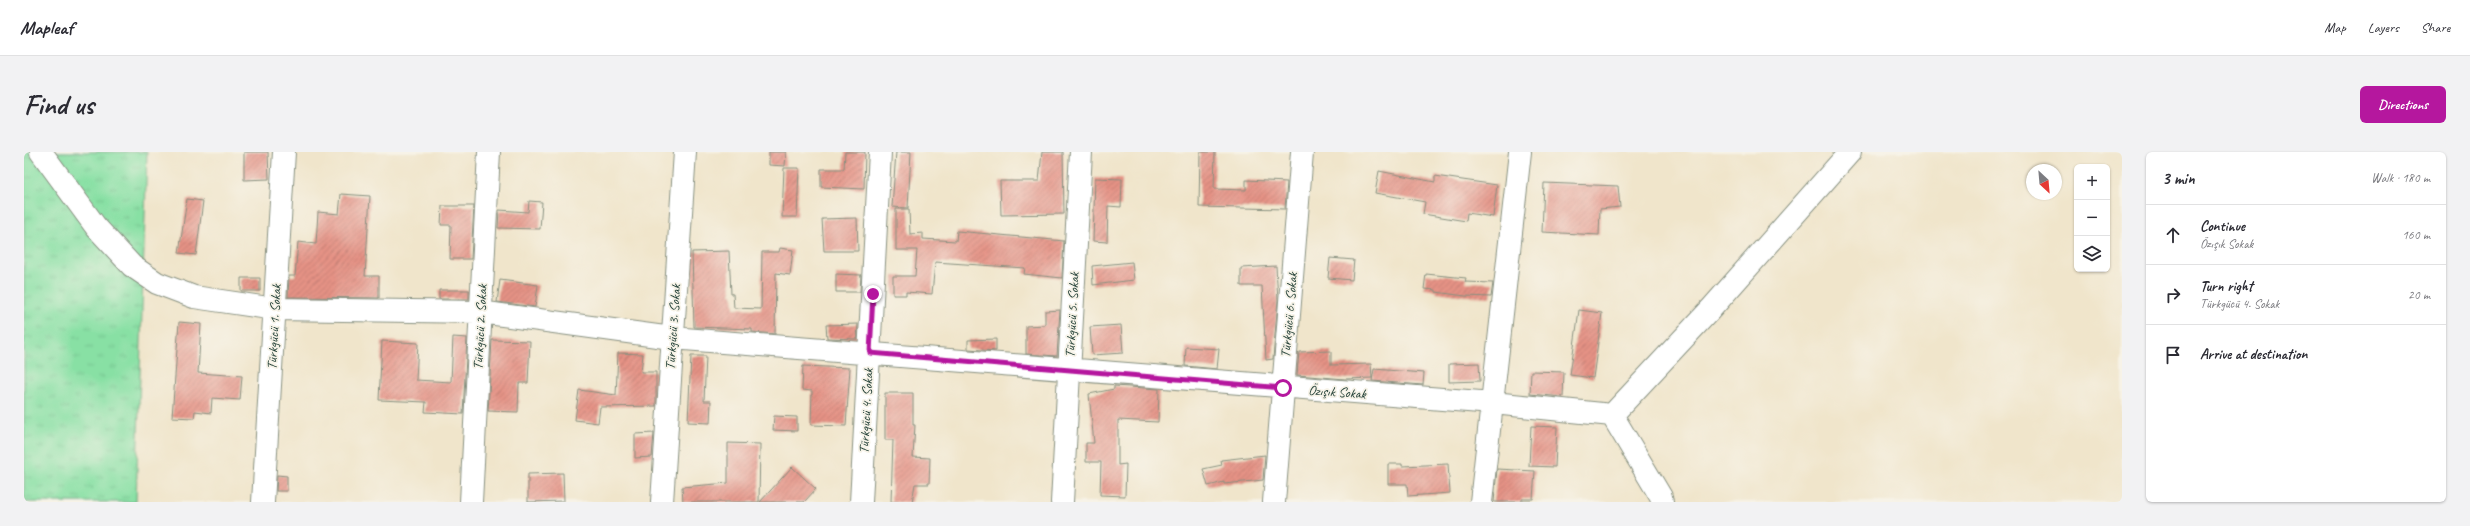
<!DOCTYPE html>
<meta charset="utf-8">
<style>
body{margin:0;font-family:Caveat,sans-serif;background:#f2f2f3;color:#2b2b33}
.controls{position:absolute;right:12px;top:12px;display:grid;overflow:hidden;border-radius:6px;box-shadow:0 1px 3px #0004}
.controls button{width:36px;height:36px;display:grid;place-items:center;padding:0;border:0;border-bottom:1px solid #e1e1e2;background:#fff;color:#2b2b33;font:20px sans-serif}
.compass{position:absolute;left:2002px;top:12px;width:36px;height:36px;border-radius:50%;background:#fff;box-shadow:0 1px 3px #0004;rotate:154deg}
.stop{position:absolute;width:12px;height:12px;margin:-9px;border:3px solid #b5179e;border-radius:50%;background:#fff}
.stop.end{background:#b5179e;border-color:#fff;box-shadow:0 1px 4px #0008}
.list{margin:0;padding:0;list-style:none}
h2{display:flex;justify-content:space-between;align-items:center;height:52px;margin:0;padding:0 16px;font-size:17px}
h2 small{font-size:13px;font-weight:400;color:#7c7c81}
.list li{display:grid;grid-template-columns:26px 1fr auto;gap:12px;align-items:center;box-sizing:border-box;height:60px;padding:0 16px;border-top:1px solid #e1e1e2}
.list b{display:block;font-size:15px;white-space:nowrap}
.list p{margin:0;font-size:13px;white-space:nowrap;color:#7c7c81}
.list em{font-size:13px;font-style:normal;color:#7c7c81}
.icon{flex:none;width:22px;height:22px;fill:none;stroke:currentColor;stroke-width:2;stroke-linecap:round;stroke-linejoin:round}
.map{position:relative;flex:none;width:2098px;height:350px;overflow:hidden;border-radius:6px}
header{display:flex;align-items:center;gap:24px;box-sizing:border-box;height:56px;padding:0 20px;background:#fff;border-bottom:1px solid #e1e1e2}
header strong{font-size:19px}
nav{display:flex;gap:22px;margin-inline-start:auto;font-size:14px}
.intro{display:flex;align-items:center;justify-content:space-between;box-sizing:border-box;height:96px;padding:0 24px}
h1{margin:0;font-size:28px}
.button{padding:10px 18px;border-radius:6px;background:#b5179e;color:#fff;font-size:14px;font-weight:700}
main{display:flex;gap:24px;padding:0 24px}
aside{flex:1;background:#fff;border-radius:6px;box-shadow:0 1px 3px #0004}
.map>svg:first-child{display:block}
</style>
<header>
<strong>Mapleaf</strong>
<nav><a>Map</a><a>Layers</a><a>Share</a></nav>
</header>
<div class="intro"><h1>Find us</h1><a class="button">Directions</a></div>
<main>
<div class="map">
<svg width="2098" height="350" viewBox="0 0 2098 350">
<defs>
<pattern id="grass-tufts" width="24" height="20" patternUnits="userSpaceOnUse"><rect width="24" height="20" fill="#88e0a4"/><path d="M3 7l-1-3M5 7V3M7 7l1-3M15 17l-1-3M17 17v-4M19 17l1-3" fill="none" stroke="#75c18e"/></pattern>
<pattern id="building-hatch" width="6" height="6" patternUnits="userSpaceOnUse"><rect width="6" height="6" fill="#e59285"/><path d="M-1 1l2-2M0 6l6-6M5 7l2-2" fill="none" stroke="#b9786e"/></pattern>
</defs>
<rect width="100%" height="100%" fill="#f7f3e8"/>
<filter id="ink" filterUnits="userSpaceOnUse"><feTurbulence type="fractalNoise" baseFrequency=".025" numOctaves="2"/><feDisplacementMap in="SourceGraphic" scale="8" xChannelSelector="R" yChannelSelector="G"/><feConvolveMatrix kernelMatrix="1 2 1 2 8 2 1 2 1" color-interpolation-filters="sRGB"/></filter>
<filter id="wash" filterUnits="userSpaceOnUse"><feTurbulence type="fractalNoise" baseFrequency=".012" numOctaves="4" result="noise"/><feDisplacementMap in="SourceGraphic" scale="16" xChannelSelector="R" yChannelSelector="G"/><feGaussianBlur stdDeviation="0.9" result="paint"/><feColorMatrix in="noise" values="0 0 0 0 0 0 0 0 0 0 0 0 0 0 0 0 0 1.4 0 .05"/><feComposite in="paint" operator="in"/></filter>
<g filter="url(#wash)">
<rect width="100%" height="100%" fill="#f0e5cb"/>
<path fill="url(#grass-tufts)" stroke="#548e6c" d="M0 0H123L112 350H0Z"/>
<g id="blocks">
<path fill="url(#building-hatch)" d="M220 0H244L245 27 220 28Z
M745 0H762L761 14 745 13Z
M821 0H841L840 37 797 35V17H820Z
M872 0H887L884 56 868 55Z
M1018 0H1039L1040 62 977 63 976 29H1015Z
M1176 0H1191L1190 37 1222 38V28L1263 30 1261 57 1175 55Z
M760 16H775L773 65H758Z
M1355 19 1411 30V24L1473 33 1469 65 1443 61 1442 69 1399 62 1401 50 1351 41Z
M1071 26 1098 27 1097 55 1084 54 1083 90 1069 89Z
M1520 31 1594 34 1596 55 1576 57 1575 83 1518 80Z
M317 42 346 44 341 124H355V146L264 145 265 124H271L274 90 292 92 294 60 315 62Z
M163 47 179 49 172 103 155 101Z
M505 49 518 50 516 77 474 76 475 58 504 60Z
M418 54H450L447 107H426L427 73H417Z
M872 57H885L886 82 899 81V87L932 89 933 79 1040 89 1038 126 1000 122 1001 116 911 110 908 142 882 140V143H869V124H891L893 98H872Z
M833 66 834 99H800L798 67Z
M756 96 769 98 766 123 752 121 751 182 728 180V177L670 175 668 100 705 99 707 142H709L710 156 737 157 738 100H755Z
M1306 106 1330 108 1328 128 1304 126Z
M1108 110 1110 128 1069 133 1068 114Z
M1252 114 1254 148 1249 207 1242 208 1238 134H1217V116Z
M812 122 837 123 836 140H812Z
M1402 122 1442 126 1441 130 1469 131 1467 145 1441 144 1412 140V138L1400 137Z
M217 126H236V139H217Z
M476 128 514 133 511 155 473 150Z
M415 138H445V147H415Z
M1036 158 1033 204 1002 202V174L1021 173V159Z
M1555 158 1578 161 1569 226 1546 223Z
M155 170 177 172 174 221 218 224 216 248 188 246 187 261 171 259 170 266 148 265Z
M834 172 833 187 803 186 802 173Z
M1097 173 1099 201 1068 203 1066 175Z
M429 185 443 186 439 262 401 260 402 250 355 248 358 189 394 191 392 228 427 230Z
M972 187V199L944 197V188Z
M468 188 506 189 504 231H495L494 260 464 259Z
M1162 195 1195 197 1193 217 1161 214Z
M1307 199V213L1347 212 1348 226 1321 227 1273 223 1275 200Z
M594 201 619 202 617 220H632V254L576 255 574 271 551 268 555 238 592 243Z
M667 204H682L680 249H687L686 271 664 270Z
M1455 211 1456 229 1425 230V212Z
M779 214 826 216 822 274 787 273 788 239 778 238Z
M1350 217 1400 221 1399 233 1348 229Z
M1507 219 1540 220 1539 245 1506 242Z
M1090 234 1135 237 1134 270 1094 268V313L1102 312 1101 344 1076 343 1077 310H1062V291H1070L1065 242 1090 237Z
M861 241H889V273H891L889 305 906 306 905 332H891L888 350H867L869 288H861Z
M750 264 773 265V279L749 278Z
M1507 274 1533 275 1531 315 1505 314Z
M630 281 628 305 611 306V282Z
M704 291 736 292 735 350H659L658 335 704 331Z
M1241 303 1239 328 1200 332V330L1184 334 1179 317 1198 313 1197 308Z
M1364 312H1378V314L1424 312 1426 341 1384 344 1383 332H1364Z
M768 315 792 337 780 350H736Z
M1473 317 1511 319 1509 347H1498V350H1470Z
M539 321 540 349 504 350V322Z
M253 323 263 324V339H252Z"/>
</g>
</g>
<g filter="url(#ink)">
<use href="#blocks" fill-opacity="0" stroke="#889180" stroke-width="1"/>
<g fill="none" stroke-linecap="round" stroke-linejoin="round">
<defs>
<path id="minor" d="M17 0 72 75 108 114 133 131 170 145 251 157 456 160 648 186 1469 251 1588 263
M1588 263 1686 158 1826 0
M1588 263 1637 345 1638 350
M239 350 260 0
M447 350 465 0
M638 350 661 0
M1038 350 1057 0
M1250 350 1278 0
M1457 350 1496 0"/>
<path id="major" d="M837 350 856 0"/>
</defs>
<use href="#minor" stroke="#889180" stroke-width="24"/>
<use href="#major" stroke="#889180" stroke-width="24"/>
<use href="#minor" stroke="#fff" stroke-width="22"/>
<use href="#major" stroke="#fff" stroke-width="22"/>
</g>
</g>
<g fill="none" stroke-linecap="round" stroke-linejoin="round" filter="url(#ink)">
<path stroke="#b5179e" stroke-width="5" d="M849 142 846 201 1259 236"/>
</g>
<g text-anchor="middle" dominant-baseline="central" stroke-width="3.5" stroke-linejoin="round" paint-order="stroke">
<g font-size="14" fill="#1f3d34" stroke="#f7f3e8">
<text transform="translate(1048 163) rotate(-87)">Türkgücü 5. Sokak</text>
<text transform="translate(1265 163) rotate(-85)">Türkgücü 6. Sokak</text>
<text transform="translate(250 175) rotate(-87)">Türkgücü 1. Sokak</text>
<text transform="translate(456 175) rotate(-87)">Türkgücü 2. Sokak</text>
<text transform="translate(649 175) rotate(-86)">Türkgücü 3. Sokak</text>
<text transform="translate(1313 240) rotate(4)">Özışık Sokak</text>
<text transform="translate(842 259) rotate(-87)">Türkgücü 4. Sokak</text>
</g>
</g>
</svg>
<div class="controls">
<button>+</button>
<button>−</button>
<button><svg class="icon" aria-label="layers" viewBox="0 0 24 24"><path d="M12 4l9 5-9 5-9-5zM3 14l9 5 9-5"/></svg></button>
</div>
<svg class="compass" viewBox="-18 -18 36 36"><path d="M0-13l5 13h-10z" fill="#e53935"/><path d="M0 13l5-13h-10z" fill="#7c7c81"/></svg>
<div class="stop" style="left:1259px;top:236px"></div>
<div class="stop end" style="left:849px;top:142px"></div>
</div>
<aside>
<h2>3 min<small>Walk · 180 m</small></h2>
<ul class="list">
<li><svg class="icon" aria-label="ahead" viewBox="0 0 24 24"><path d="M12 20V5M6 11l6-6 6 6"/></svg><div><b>Continue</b><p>Özışık Sokak</p></div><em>160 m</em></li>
<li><svg class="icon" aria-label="right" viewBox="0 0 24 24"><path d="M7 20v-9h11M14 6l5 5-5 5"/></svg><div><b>Turn right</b><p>Türkgücü 4. Sokak</p></div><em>20 m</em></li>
<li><svg class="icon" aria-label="arrive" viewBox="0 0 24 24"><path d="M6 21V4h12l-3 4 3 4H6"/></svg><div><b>Arrive at destination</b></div></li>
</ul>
</aside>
</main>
